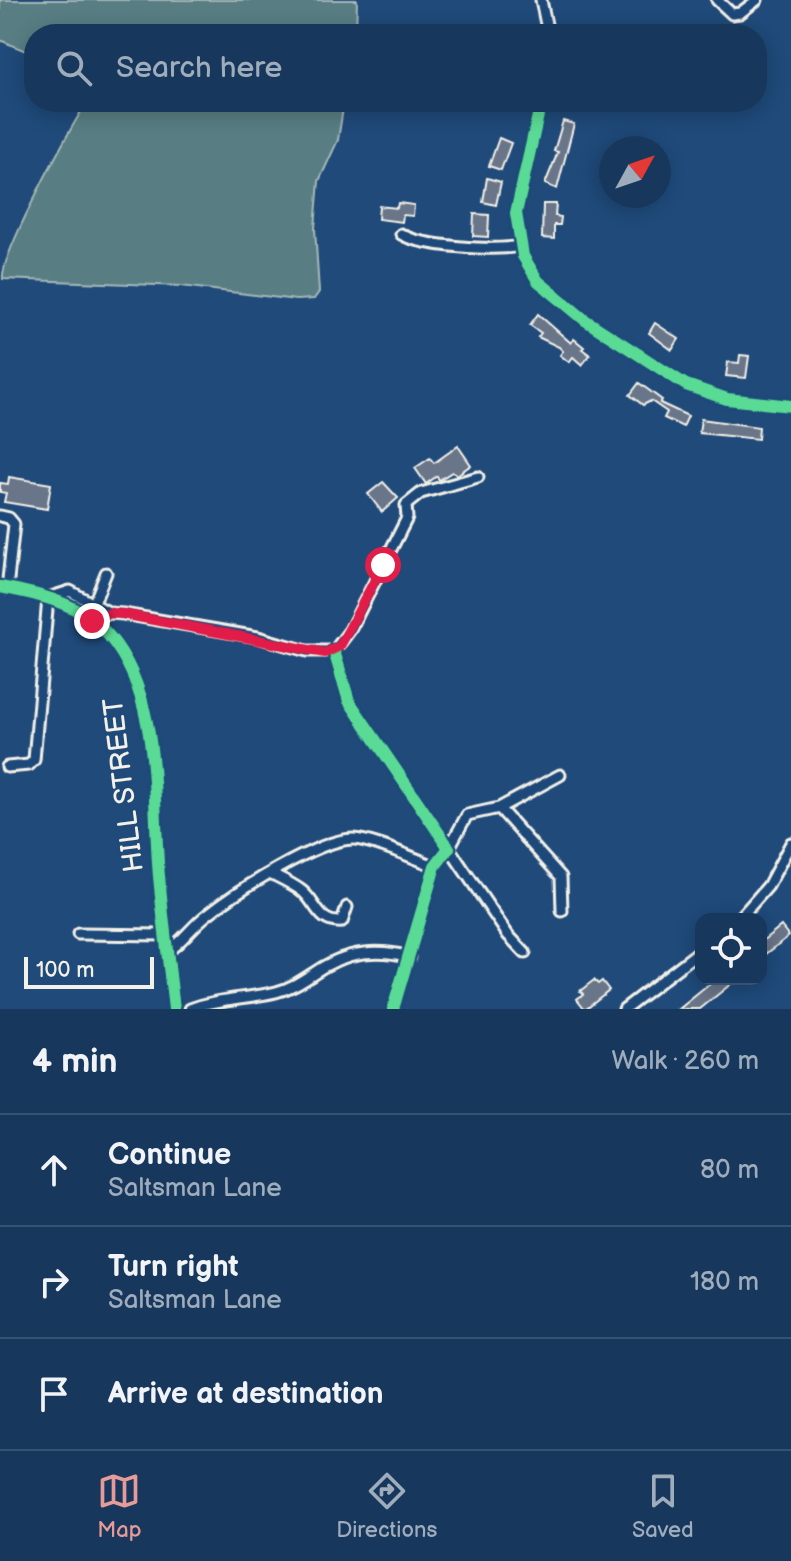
<!DOCTYPE html>
<meta charset="utf-8">
<style>
body{margin:0;font-family:"Balsamiq Sans",sans-serif;background:#203f62;color:#f1f3f6}
.controls{position:absolute;right:24px;bottom:24px;display:grid;overflow:hidden;border-radius:16px;box-shadow:0 4px 20px #0003}
.controls button{width:72px;height:72px;display:grid;place-items:center;padding:0;border:0;border-bottom:2px solid #365272;background:#17385c;color:#f1f3f6;font:40px sans-serif}
.compass{position:absolute;left:599px;top:136px;width:72px;height:72px;border-radius:50%;background:#17385c;box-shadow:0 4px 20px #0003;rotate:50deg}
.scale{position:absolute;left:24px;bottom:20px;width:130px;box-sizing:border-box;padding-left:8px;border:4px solid #f4f1e8;border-top:0;font-size:22px;line-height:28px;white-space:nowrap;color:#f4f1e8;-webkit-text-stroke:6px #1f4a7a;paint-order:stroke}
.stop{position:absolute;width:24px;height:24px;margin:-18px;border:6px solid #e11d48;border-radius:50%;background:#fff}
.stop.end{background:#e11d48;border-color:#fff;box-shadow:0 2px 8px #0008}
.list{margin:0;padding:0;list-style:none}
h2{display:flex;justify-content:space-between;align-items:center;height:104px;margin:0;padding:0 32px;font-size:34px}
h2 small{font-size:26px;font-weight:400;color:#9eacbb}
.list li{display:grid;grid-template-columns:52px 1fr auto;gap:24px;align-items:center;box-sizing:border-box;height:112px;padding:0 32px;border-top:2px solid #365272}
.list b{display:block;font-size:30px;white-space:nowrap}
.list p{margin:0;font-size:26px;white-space:nowrap;color:#9eacbb}
.list em{font-size:26px;font-style:normal;color:#9eacbb}
.icon{flex:none;width:44px;height:44px;fill:none;stroke:currentColor;stroke-width:2;stroke-linecap:round;stroke-linejoin:round}
.map{position:relative;flex:none;width:791px;height:1009px;overflow:hidden}
.search{position:absolute;background:#17385c;box-shadow:0 4px 20px #0003;left:24px;right:24px;top:24px;height:88px;display:flex;align-items:center;gap:20px;box-sizing:border-box;padding:0 28px;border-radius:32px;color:#9eacbb;font-size:30px}
.sheet{height:440px;background:#17385c}
nav{display:flex;justify-content:space-around;align-items:center;box-sizing:border-box;height:112px;border-top:2px solid #365272;background:#17385c;font-size:22px;color:#9eacbb}
nav a{display:grid;justify-items:center;gap:4px}
nav .on{color:#e69b98}
.map>svg:first-child{display:block}
</style>
<div class="map">
<svg width="791" height="1009" viewBox="0 0 791 1009">
<rect width="100%" height="100%" fill="#1f4a7a"/>
<filter id="ink" filterUnits="userSpaceOnUse"><feTurbulence type="fractalNoise" baseFrequency=".0125" numOctaves="2"/><feDisplacementMap in="SourceGraphic" scale="16" xChannelSelector="R" yChannelSelector="G"/><feConvolveMatrix kernelMatrix="1 2 1 2 8 2 1 2 1" color-interpolation-filters="sRGB"/></filter>
<g filter="url(#ink)">
<path fill="#597e84" stroke="#a6b8b6" stroke-width="2" d="M0 0H357L356 34H34V49L28 52 0 40Z
M87 102H344L338 140 319 181 315 228 319 292 314 299 296 300 181 286 3 279C0 255 70 129 87 102Z"/>
<path fill="#697588" stroke="#f4f1e8" stroke-width="2" d="M563 121 574 124 557 189 545 184 558 152 554 151Z
M499 138 511 143 501 170 489 166Z
M487 178 501 182 496 205 483 202Z
M398 203 414 205 413 216 403 215 402 222 378 219 379 206 397 208Z
M543 204H556L555 216 561 217 560 225H554V239L542 238Z
M474 214 489 215 488 237 473 236Z
M538 314 571 343 574 339 584 347 582 349 590 355 582 365 573 357 569 362 560 355 563 351 559 347 538 337 541 333 530 325Z
M655 323 679 339 672 350 649 333Z
M740 355 749 356 746 378 726 376 728 362 739 363Z
M639 383 662 400 660 403 688 416 683 427 664 418 667 412 651 401 643 405 630 395Z
M701 419 759 427 758 439 699 433Z
M458 446 471 465 457 475 452 472 439 480 437 476 426 484 415 468 430 458 434 463Z
M9 477 51 484 47 509 4 502 6 493 0 492V483L8 484Z
M383 482 398 498 382 512 368 494Z
M781 926 789 936 761 958V942Z
M716 979H737L700 1009H679Z
M594 980 598 984 602 981 609 990 585 1009 577 999 583 994 580 991Z"/>
<g fill="none" stroke-linecap="round" stroke-linejoin="round">
<defs>
<path id="minor" d="M541 0 548 34
M717 0 732 14 740 13 757 0
M541 102 516 213 523 256 538 281 585 320 686 385 727 399 791 406
M401 234C421 247 496 251 520 246
M0 516 9 518 14 524 7 589
M0 587C39 594 83 604 109 636 162 698 152 799 159 876 163 920 169 965 174 1009
M94 603 106 573
M92 621 110 613 123 614 258 637 307 651H334L350 630 407 518 406 505 421 493 478 477
M334 651 349 701 449 848 435 866 393 1009
M7 767 29 765 34 760 48 598 70 591 110 613
M499 808 560 775
M272 874C282 879 293 884 302 891 317 903 318 924 342 922L347 907
M739 919 768 886 791 843
M78 934 165 935
M168 951C183 941 193 925 208 914 235 892 319 839 353 839 371 839 415 859 435 866
M525 953 508 935 449 848 467 815 499 808 561 877 562 911
M190 1009C219 998 247 999 276 992 296 987 309 975 325 966 353 950 381 949 410 957
M624 1009 701 950"/>
</defs>
<use href="#minor" stroke="#f4f1e8" stroke-width="15"/>
<use href="#minor" stroke="#1f4a7a" stroke-width="9"/>
<defs>
<path id="cycleway" d="M541 102 516 213 523 256 538 281 585 320 686 385 727 399 791 406
M0 587C39 594 83 604 109 636 162 698 152 799 159 876 163 920 169 965 174 1009
M334 651 349 701 449 848 435 866 393 1009"/>
</defs>
<use href="#cycleway" stroke="#1f4a7a" stroke-width="17"/>
<use href="#cycleway" stroke="#5adb95" stroke-width="12"/>
</g>
</g>
<g fill="none" stroke-linecap="round" stroke-linejoin="round" filter="url(#ink)">
<path stroke="#e11d48" stroke-width="10" d="M92 621 110 613 123 614 325 653 340 646 383 565"/>
</g>
<g text-anchor="middle" dominant-baseline="central" stroke-width="6" stroke-linejoin="round" paint-order="stroke">
<g font-size="28" fill="#f4f1e8" stroke="#1f4a7a">
<text transform="translate(124 785) rotate(-97)">HILL STREET</text>
</g>
</g>
</svg>
<div class="controls">
<button><svg class="icon" aria-label="locate" viewBox="0 0 24 24"><circle cx="12" cy="12" r="6"/><path d="M12 2v4M12 18v4M2 12h4M18 12h4"/></svg></button>
</div>
<svg class="compass" viewBox="-18 -18 36 36"><path d="M0-13l5 13h-10z" fill="#e53935"/><path d="M0 13l5-13h-10z" fill="#9eacbb"/></svg>
<div class="scale">100 m</div>
<div class="stop" style="left:383px;top:565px"></div>
<div class="stop end" style="left:92px;top:621px"></div>
<div class="search"><svg class="icon" aria-label="search" viewBox="0 0 24 24"><circle cx="10" cy="10" r="6"/><path d="M15 15l6 6"/></svg>Search here</div>
</div>
<section class="sheet">
<h2>4 min<small>Walk · 260 m</small></h2>
<ul class="list">
<li><svg class="icon" aria-label="ahead" viewBox="0 0 24 24"><path d="M12 20V5M6 11l6-6 6 6"/></svg><div><b>Continue</b><p>Saltsman Lane</p></div><em>80 m</em></li>
<li><svg class="icon" aria-label="right" viewBox="0 0 24 24"><path d="M7 20v-9h11M14 6l5 5-5 5"/></svg><div><b>Turn right</b><p>Saltsman Lane</p></div><em>180 m</em></li>
<li><svg class="icon" aria-label="arrive" viewBox="0 0 24 24"><path d="M6 21V4h12l-3 4 3 4H6"/></svg><div><b>Arrive at destination</b></div></li>
</ul>
</section>
<nav>
<a class="on"><svg class="icon" aria-label="map" viewBox="0 0 24 24"><path d="M3 6l6-2 6 2 6-2v14l-6 2-6-2-6 2zM9 4v14M15 6v14"/></svg>Map</a>
<a><svg class="icon" aria-label="directions" viewBox="0 0 24 24"><path d="M12 3l9 9-9 9-9-9zM9 14v-3h6M13 9l2 2-2 2"/></svg>Directions</a>
<a><svg class="icon" aria-label="saved" viewBox="0 0 24 24"><path d="M7 4h10v16l-5-4-5 4z"/></svg>Saved</a>
</nav>
